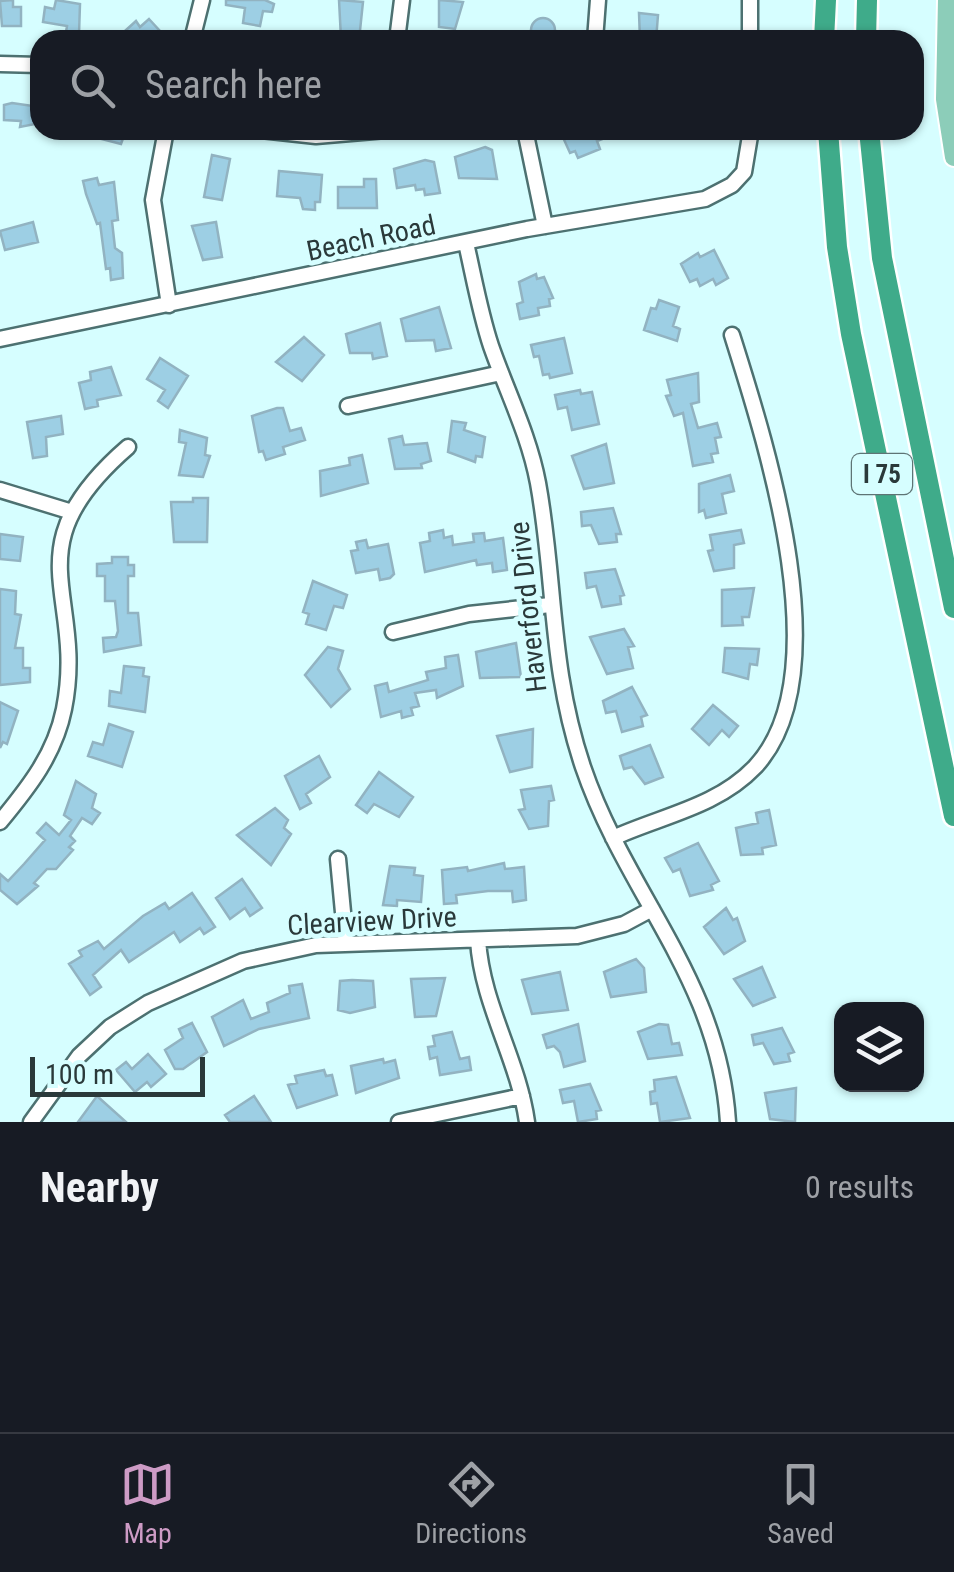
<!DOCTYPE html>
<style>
body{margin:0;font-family:"Roboto Condensed",sans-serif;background:#20242c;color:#f1f3f6}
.controls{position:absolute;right:30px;bottom:30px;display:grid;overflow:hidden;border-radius:20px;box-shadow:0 2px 8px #0004}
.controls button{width:90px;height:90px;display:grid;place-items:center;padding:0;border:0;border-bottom:2px solid #363941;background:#171b24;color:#f1f3f6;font:50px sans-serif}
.scale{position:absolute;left:30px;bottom:25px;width:175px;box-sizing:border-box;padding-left:10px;border:5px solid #2a393a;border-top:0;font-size:28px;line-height:35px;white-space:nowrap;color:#2a393a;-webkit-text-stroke:8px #d6feff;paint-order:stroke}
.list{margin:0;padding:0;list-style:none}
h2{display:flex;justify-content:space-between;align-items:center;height:130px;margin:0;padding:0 40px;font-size:42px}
h2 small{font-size:32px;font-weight:400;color:#9ea1a6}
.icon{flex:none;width:55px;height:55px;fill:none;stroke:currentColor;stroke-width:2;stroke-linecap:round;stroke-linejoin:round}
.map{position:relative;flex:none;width:954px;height:1122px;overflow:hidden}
.search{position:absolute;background:#171b24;box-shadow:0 2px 8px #0004;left:30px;right:30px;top:30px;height:110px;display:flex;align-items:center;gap:25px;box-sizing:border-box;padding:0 35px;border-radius:30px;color:#9ea1a6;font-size:38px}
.sheet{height:310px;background:#171b24}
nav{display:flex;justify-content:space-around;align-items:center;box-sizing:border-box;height:140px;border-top:2px solid #363941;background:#171b24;font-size:28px;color:#9ea1a6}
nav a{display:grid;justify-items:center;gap:5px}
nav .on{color:#cd9bc5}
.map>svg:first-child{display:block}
</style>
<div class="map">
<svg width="954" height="1122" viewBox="0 0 954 1122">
<rect width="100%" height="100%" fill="#d6feff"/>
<path fill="#9dcfe4" stroke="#92b3c1" stroke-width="2.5" d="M13 0V7H21V26H2L0 1Z
M56 0 80 4 79 34 66 32 67 26 43 22 45 7 54 9Z
M226 0H265L274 4 272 12 263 11 260 26 243 23 245 8 226 5Z
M339 0 363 2 359 40 341 38Z
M439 0 463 2 455 29 439 27Z
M639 13 658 15 656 40H640Z
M531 30a12 12 0 1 1 24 0a12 12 0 1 1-24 0Z
M149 19 159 30 148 40H115L136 21 140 27Z
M12 103 40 107V123L20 127 21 121 4 120V105Z
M67 130H126L121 144Z
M568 130H602L605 138 597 141 600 149 578 158 575 151 570 153 561 133Z
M485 147 492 150 497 179 459 178 455 157Z
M212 155 230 159 222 200 204 197Z
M425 160 434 162 440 193 425 195 424 189 416 190 415 185 397 188 394 169Z
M279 171 322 175 320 202H315V210L303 209 300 198 277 196Z
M97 178 99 185 114 182 118 220 112 221 115 248 122 253 123 278 111 280 110 268 106 269 100 223 97 224 86 194 83 181Z
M364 179H376L377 208H338V187H364Z
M33 222 38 242 5 250 0 231Z
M216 222 222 257 203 260 192 226Z
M714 250 728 278 716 285 713 279 700 286 697 279 690 282 681 264 698 253 700 257Z
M536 274 537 279 544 277 553 298 549 299 550 306 538 308 539 315 520 319 517 304 523 302 519 282Z
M659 300 679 307 673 326 680 329 677 341 644 330 651 308 656 309Z
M439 307 451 348 436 351 434 340 406 341 401 319Z
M380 323 387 356 373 359 372 353H350L346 334Z
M304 337 324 355 302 381 276 362Z
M564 338 572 373 550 378 549 374 543 375 539 356 534 357 531 345Z
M160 358 188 376 168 408 158 401 165 390 147 379Z
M111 367 121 395 97 400 98 406 85 409 79 383 91 380 90 372Z
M698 373 699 402 691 404 698 428 717 423 721 437 715 438 718 453 711 454 713 462 693 466 683 413 674 416 666 396 671 395 667 380Z
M580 390 581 394 592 392 599 424 572 430 567 407 558 409 555 395Z
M277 408H283L290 431 301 428 305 440 283 447 285 454 266 460 263 451 259 452 252 416Z
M61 416 63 434 46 437 47 456 33 458 27 422Z
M452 421 466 423 464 430 485 437 482 457 476 456 475 462 448 452Z
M180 430 207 438 205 455 210 456 203 477 179 475 186 443 179 442Z
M402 436 404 445 427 443 431 461 421 464 422 468 395 469 389 439Z
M606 444 614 483 584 489 572 456Z
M362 455 368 483 321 496 320 471 350 465 349 458Z
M730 475 734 491 722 494 726 513 706 518 704 510 699 512V484Z
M193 498H208L207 542H174L171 502H193Z
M613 508 621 534H616L617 542 599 544 591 525 582 526 581 512Z
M443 530 444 538 452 536 453 545 474 542 473 534 484 533 485 541 503 538 507 570 493 572 492 563 477 565 476 560 425 572 420 543 430 541 429 533Z
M741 530 744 543 734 545V568L714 571 708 551 713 550 710 535Z
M0 534 23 537 20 561 0 559Z
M366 540 368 548 388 544 394 574 390 578 380 580 378 569 356 573 351 551 358 550 356 542Z
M112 557H128V565H134V576H128V613H138L141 645 104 652 103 638 116 637 118 631 115 601H105V576H97V564L112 563Z
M615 569 624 595 620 596 621 604 602 607 596 586 587 588 585 573Z
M313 581 347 595 343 608 334 606 326 630 306 624 309 614 303 612Z
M754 588 749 617H742L743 625 722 626V590Z
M0 589 16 591 15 614 21 615 15 648H23V668H30V682L0 685Z
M624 629 634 646 628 647 633 668 607 674 590 637Z
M516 643 521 677 480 678 476 652Z
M328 647 343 651 338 669 350 689 331 707 305 675Z
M725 648 759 649 757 665 750 664 748 679 723 672Z
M458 655 463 686 437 698 436 690 415 693 419 706 411 708 413 715 402 718 401 711 381 717 375 686 387 683 389 692 428 680 426 672 446 668 445 657Z
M124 666 144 668 143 676 149 677 145 712 109 706 110 691 121 693Z
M632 687 647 715 641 717 643 726 622 732 616 711 606 713 603 701Z
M0 702 18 711 7 744 3 742 0 748Z
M713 705 738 726 729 737 722 730 709 745 692 729Z
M109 724 133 732 122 767 88 756 93 742 103 745Z
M533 729 532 767 510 772 497 736Z
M650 745 663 777 645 784 632 767 624 769 620 756Z
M319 756 330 777 306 794 311 803 300 809 285 776Z
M379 772 413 797 399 817 374 804 367 813 356 805Z
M76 781 96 794 92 808 100 813 92 824 82 818 70 836 75 841 69 847 73 850 56 869H47L34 883 38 886 17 904 0 890V874L8 881 24 864 45 840 37 833 46 823 59 835 71 820 64 815Z
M551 786 554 800 549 801 548 826 529 829 519 810 525 809 521 790Z
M275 808 288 820 284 828 291 834 271 865 237 835Z
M769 810 776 845 762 848 763 854 741 855 736 828 758 823 756 813Z
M698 843 719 881 711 885 713 890 690 896 680 869 673 872 665 858Z
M504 863 505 869 524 867 526 900 513 902 512 891H488L456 895 457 903 444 904 442 870 467 867 468 871Z
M390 866 415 868 414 875 423 876 421 902 397 900V906L383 905Z
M242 879 262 908 250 916 245 908 230 919 216 898Z
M192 893 215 927 204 934 200 928 180 942 174 932 129 962 121 950 93 975 101 987 90 995 69 964 82 956 79 951 98 941 104 949 143 916 165 903 169 909Z
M726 908 733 920 737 918 745 941 724 954 704 927Z
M636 959 644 968 646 992 611 997 604 972Z
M762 967 775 997 753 1006 734 979Z
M560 972 568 1010 532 1014 522 980Z
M445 978 436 1016 415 1017 411 979Z
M352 980 373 981 375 1007 350 1013 338 1010 340 981Z
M302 984 309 1018 259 1029 224 1046 212 1017 243 1000 251 1019 269 1012 267 1003 290 993 289 986Z
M192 1023 207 1052 183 1069H175L165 1050 183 1038 179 1029Z
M578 1024 585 1061 564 1067 560 1052 554 1046 547 1048 543 1035Z
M659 1024 668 1025 672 1044 679 1043 682 1055 648 1059 638 1032Z
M782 1028 794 1052 788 1054 790 1061 774 1064 763 1043 754 1045 752 1035Z
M452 1032 460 1059 469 1057 471 1070 440 1075 437 1057 430 1059 428 1047 435 1046 433 1036Z
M148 1054 166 1074 151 1087 147 1082 135 1092 116 1070 126 1062 132 1069Z
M383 1059 384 1063 395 1060 399 1078 356 1093 351 1066Z
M324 1070 326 1076 332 1075 337 1095 297 1108 288 1085 297 1083 295 1076Z
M676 1077 690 1118 660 1122 657 1103 651 1104 650 1092 655 1091 654 1080Z
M590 1084 601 1110 596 1111 597 1119 578 1122 574 1101 563 1103 560 1090Z
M796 1088 795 1122 770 1119 765 1093Z
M97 1096 126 1122H78Z
M254 1096 271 1122H230L225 1115Z"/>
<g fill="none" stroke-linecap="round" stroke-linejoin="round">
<defs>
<path id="minor" d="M750 0V40
M192 40 202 0
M397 40 402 0
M595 40 598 0
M0 64 40 65
M166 130 153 200 169 305
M261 130 316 136 386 130
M525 130 545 226
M466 243C474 278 480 313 491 346 507 392 529 435 538 483 556 582 549 666 583 767 627 896 719 979 728 1122
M0 339 527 229 705 199 732 185 744 172 751 130
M348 406 501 373
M0 490 72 512
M393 632 469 614 550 605
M0 822C29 787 55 754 64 709 87 593 9 550 128 447
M613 838C661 816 717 807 755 767 841 675 766 443 732 335
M338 859 346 944
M478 940C482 1005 518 1058 527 1122
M31 1122 79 1056 110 1027 148 1003 243 961 316 945 577 936 624 924 652 909
M399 1122 522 1096"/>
<path id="major" d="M947 0 945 99 954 157"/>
<path id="highway" d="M824 40 826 0
M866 40 867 0
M828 130 837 247 851 334 954 816
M869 130 882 258 954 608"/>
</defs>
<use href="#minor" stroke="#4d7171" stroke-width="19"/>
<use href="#major" stroke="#fff" stroke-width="22"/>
<use href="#highway" stroke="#fff" stroke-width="25"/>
<use href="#minor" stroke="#fff" stroke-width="14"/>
<use href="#major" stroke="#8ccdb9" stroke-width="18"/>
<use href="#highway" stroke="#3fab8a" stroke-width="20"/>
</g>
<g text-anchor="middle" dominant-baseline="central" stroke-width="10" stroke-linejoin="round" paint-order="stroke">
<rect fill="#d6feff" stroke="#5e7475" stroke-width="2.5" x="852" y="454" width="60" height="40" rx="8"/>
<g font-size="25" font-weight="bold" fill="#2a393a">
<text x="882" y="474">I 75</text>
</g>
<g font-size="28" fill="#2a393a" stroke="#d6feff">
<text transform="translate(371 238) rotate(-12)">Beach Road</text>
<text transform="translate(528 607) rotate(-96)">Haverford Drive</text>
<text transform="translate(372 921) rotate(-3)">Clearview Drive</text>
</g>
</g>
</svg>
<div class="controls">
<button><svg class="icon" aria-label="layers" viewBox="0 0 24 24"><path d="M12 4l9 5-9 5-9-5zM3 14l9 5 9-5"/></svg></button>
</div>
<div class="scale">100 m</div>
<div class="search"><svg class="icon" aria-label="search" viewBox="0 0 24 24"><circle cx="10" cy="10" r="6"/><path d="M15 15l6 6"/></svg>Search here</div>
</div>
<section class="sheet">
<h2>Nearby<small>0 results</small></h2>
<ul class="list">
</ul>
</section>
<nav>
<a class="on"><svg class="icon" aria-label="map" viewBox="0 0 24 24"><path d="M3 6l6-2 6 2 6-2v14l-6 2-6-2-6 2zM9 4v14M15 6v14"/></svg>Map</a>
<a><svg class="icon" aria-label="directions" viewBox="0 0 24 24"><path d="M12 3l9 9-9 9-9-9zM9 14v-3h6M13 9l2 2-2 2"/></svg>Directions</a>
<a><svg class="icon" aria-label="saved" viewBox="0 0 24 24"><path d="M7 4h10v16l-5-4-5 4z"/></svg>Saved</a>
</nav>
